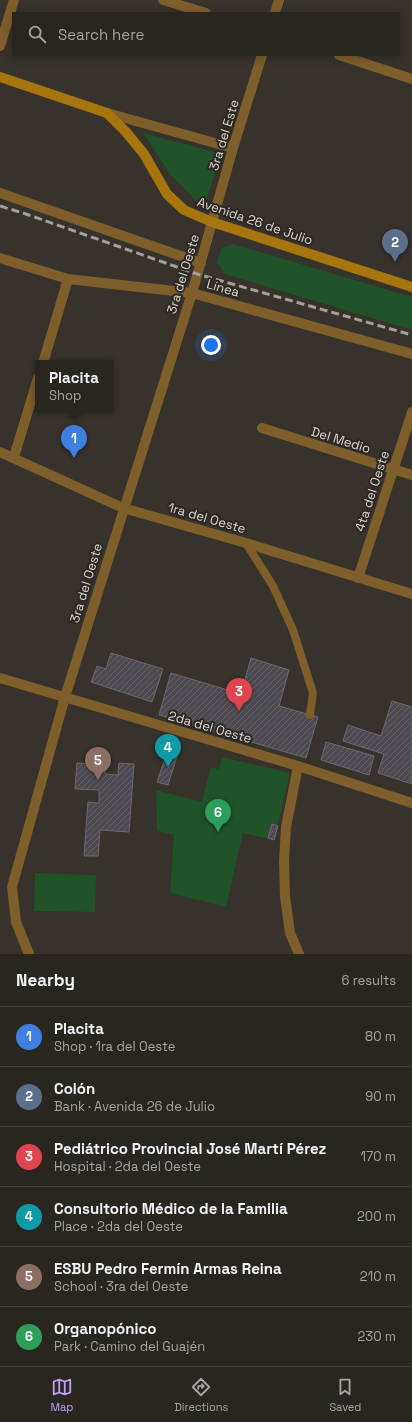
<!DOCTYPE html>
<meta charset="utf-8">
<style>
body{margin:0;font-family:"Space Grotesk",sans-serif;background:#35322d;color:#f1f3f6}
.you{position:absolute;left:211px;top:345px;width:14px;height:14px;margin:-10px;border:3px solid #fff;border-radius:50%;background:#1a73e8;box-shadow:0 0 0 6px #1a73e833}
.badge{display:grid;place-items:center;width:26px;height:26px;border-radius:50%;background:#bca0f2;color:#fff;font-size:13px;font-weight:700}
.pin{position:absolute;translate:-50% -33px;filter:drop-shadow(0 1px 2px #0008)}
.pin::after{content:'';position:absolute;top:21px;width:14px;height:12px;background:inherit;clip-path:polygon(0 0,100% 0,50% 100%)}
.popup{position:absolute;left:35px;top:360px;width:78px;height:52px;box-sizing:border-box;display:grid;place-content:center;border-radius:0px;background:#292620;filter:drop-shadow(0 1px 3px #0005);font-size:13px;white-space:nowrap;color:#a5a5a5}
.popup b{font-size:15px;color:#f1f3f6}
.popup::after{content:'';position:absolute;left:50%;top:100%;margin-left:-8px;border:8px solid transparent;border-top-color:#292620}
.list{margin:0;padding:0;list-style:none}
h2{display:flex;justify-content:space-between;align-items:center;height:52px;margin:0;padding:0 16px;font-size:17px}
h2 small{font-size:13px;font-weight:400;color:#a5a5a5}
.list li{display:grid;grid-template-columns:26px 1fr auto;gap:12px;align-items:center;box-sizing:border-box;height:60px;padding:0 16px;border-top:1px solid #45433e}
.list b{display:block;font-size:15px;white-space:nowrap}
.list p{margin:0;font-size:13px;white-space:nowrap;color:#a5a5a5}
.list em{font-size:13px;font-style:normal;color:#a5a5a5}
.icon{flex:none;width:22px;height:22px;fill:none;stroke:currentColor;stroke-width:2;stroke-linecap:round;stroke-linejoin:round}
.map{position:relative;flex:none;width:412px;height:954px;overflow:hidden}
.search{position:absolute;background:#292620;box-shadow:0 2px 10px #0003;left:12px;right:12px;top:12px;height:44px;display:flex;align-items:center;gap:10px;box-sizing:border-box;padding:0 14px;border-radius:0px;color:#a5a5a5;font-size:15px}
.sheet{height:412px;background:#292620}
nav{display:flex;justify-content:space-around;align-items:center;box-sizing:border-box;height:56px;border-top:1px solid #45433e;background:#292620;font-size:11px;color:#a5a5a5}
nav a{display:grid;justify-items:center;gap:2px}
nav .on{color:#bca0f2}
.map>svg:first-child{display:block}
</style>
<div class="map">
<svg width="412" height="954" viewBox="0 0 412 954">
<defs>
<pattern id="building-hatch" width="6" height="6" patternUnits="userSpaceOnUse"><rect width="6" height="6" fill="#4d4951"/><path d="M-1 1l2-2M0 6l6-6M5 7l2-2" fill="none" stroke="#666269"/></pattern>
</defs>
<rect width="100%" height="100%" fill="#37322b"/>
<path fill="#205327" d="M143 133 222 154 203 208 170 174Z
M233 244 412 297V330L225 274 217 263 221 249Z
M222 757 290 773 274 840 243 833 226 907 170 893 174 835 157 831 156 790 202 802 211 767 219 769Z
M35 873 96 875 95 912 34 911Z"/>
<path fill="url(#building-hatch)" stroke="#6d6971" d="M111 653 163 669 152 702 91 682 97 666 106 669Z
M251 658 289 670 279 706 318 717 306 758 159 715 171 673 241 694Z
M392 701 412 707V784L378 773 384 754 343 741 348 725 381 736Z
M326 742 374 756 369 775 321 760Z
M168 749 178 753 168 785 157 782Z
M77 763 106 765 105 774 118 775 119 763 134 764 129 832 100 830 98 856H84L88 802 99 803V790L75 789Z
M272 824 278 826 274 840 268 838Z"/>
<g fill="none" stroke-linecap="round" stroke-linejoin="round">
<path stroke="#7e5e2a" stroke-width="8" d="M246 543 273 586 293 630 313 693 310 715"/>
<path stroke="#7e5e2a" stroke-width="10" d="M163 0 206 13
M275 13 279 0
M0 46 14 0
M339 55 412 79
M107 113 233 148
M0 193 201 263
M0 258 68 279 192 293 412 354
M43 363 68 279
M262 428 412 475
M0 452 123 508 246 543 412 594
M14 457 38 378
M358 578 412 412
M0 678 298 766 412 803
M298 766 286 827 284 861 285 896 290 933 299 954
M29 954 16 922 12 887 65 697 192 293 233 148 262 55"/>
<path stroke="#a7750d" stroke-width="10" d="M0 77 107 113 126 132 144 154 167 194 184 210 212 222 412 287"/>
<path stroke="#a39f99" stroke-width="3" stroke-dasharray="8 4" stroke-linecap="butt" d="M0 206 23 213 197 274 412 335"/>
</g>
<g text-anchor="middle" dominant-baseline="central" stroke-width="4" stroke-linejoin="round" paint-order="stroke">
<g font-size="13" fill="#dbd8d3" stroke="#2d2822">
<text transform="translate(224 135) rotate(-73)">3ra del Este</text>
<text transform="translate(255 221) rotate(19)">Avenida 26 de Julio</text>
<text transform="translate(183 274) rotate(-73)">3ra del Oeste</text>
<text transform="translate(223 288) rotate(16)">Línea</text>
<text transform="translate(341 440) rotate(17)">Del Medio</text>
<text transform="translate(372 491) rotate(-72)">4ta del Oeste</text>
<text transform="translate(207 518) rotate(16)">1ra del Oeste</text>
<text transform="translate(86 583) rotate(-73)">3ra del Oeste</text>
<text transform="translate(210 727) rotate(16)">2da del Oeste</text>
</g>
</g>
</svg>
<div class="you"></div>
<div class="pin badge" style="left:74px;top:458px;background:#3f7fe0">1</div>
<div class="popup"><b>Placita</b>Shop</div>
<div class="pin badge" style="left:395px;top:262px;background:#5c6f8a">2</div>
<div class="pin badge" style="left:239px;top:711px;background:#e0444e">3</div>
<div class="pin badge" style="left:168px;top:767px;background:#0f9aa8">4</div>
<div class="pin badge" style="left:98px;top:780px;background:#8d6e63">5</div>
<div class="pin badge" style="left:218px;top:832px;background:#2e9e5b">6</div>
<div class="search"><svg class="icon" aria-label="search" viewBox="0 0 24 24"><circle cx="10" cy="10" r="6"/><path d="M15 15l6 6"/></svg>Search here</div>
</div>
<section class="sheet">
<h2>Nearby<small>6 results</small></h2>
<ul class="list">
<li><span class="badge" style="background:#3f7fe0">1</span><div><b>Placita</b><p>Shop · 1ra del Oeste</p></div><em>80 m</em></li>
<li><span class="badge" style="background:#5c6f8a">2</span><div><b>Colón</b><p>Bank · Avenida 26 de Julio</p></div><em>90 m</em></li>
<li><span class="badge" style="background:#e0444e">3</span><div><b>Pediátrico Provincial José Martí Pérez</b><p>Hospital · 2da del Oeste</p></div><em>170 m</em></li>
<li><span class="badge" style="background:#0f9aa8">4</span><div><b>Consultorio Médico de la Familia</b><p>Place · 2da del Oeste</p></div><em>200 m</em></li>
<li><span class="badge" style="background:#8d6e63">5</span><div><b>ESBU Pedro Fermín Armas Reina</b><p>School · 3ra del Oeste</p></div><em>210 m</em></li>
<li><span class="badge" style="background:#2e9e5b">6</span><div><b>Organopónico</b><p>Park · Camino del Guajén</p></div><em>230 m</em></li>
</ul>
</section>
<nav>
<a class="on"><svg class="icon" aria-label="map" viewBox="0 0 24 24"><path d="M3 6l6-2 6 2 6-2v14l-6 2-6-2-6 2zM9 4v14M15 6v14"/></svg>Map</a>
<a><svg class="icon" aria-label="directions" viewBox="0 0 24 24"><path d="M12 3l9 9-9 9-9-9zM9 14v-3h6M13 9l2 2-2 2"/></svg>Directions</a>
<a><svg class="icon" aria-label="saved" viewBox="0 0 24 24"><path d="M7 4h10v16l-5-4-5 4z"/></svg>Saved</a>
</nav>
